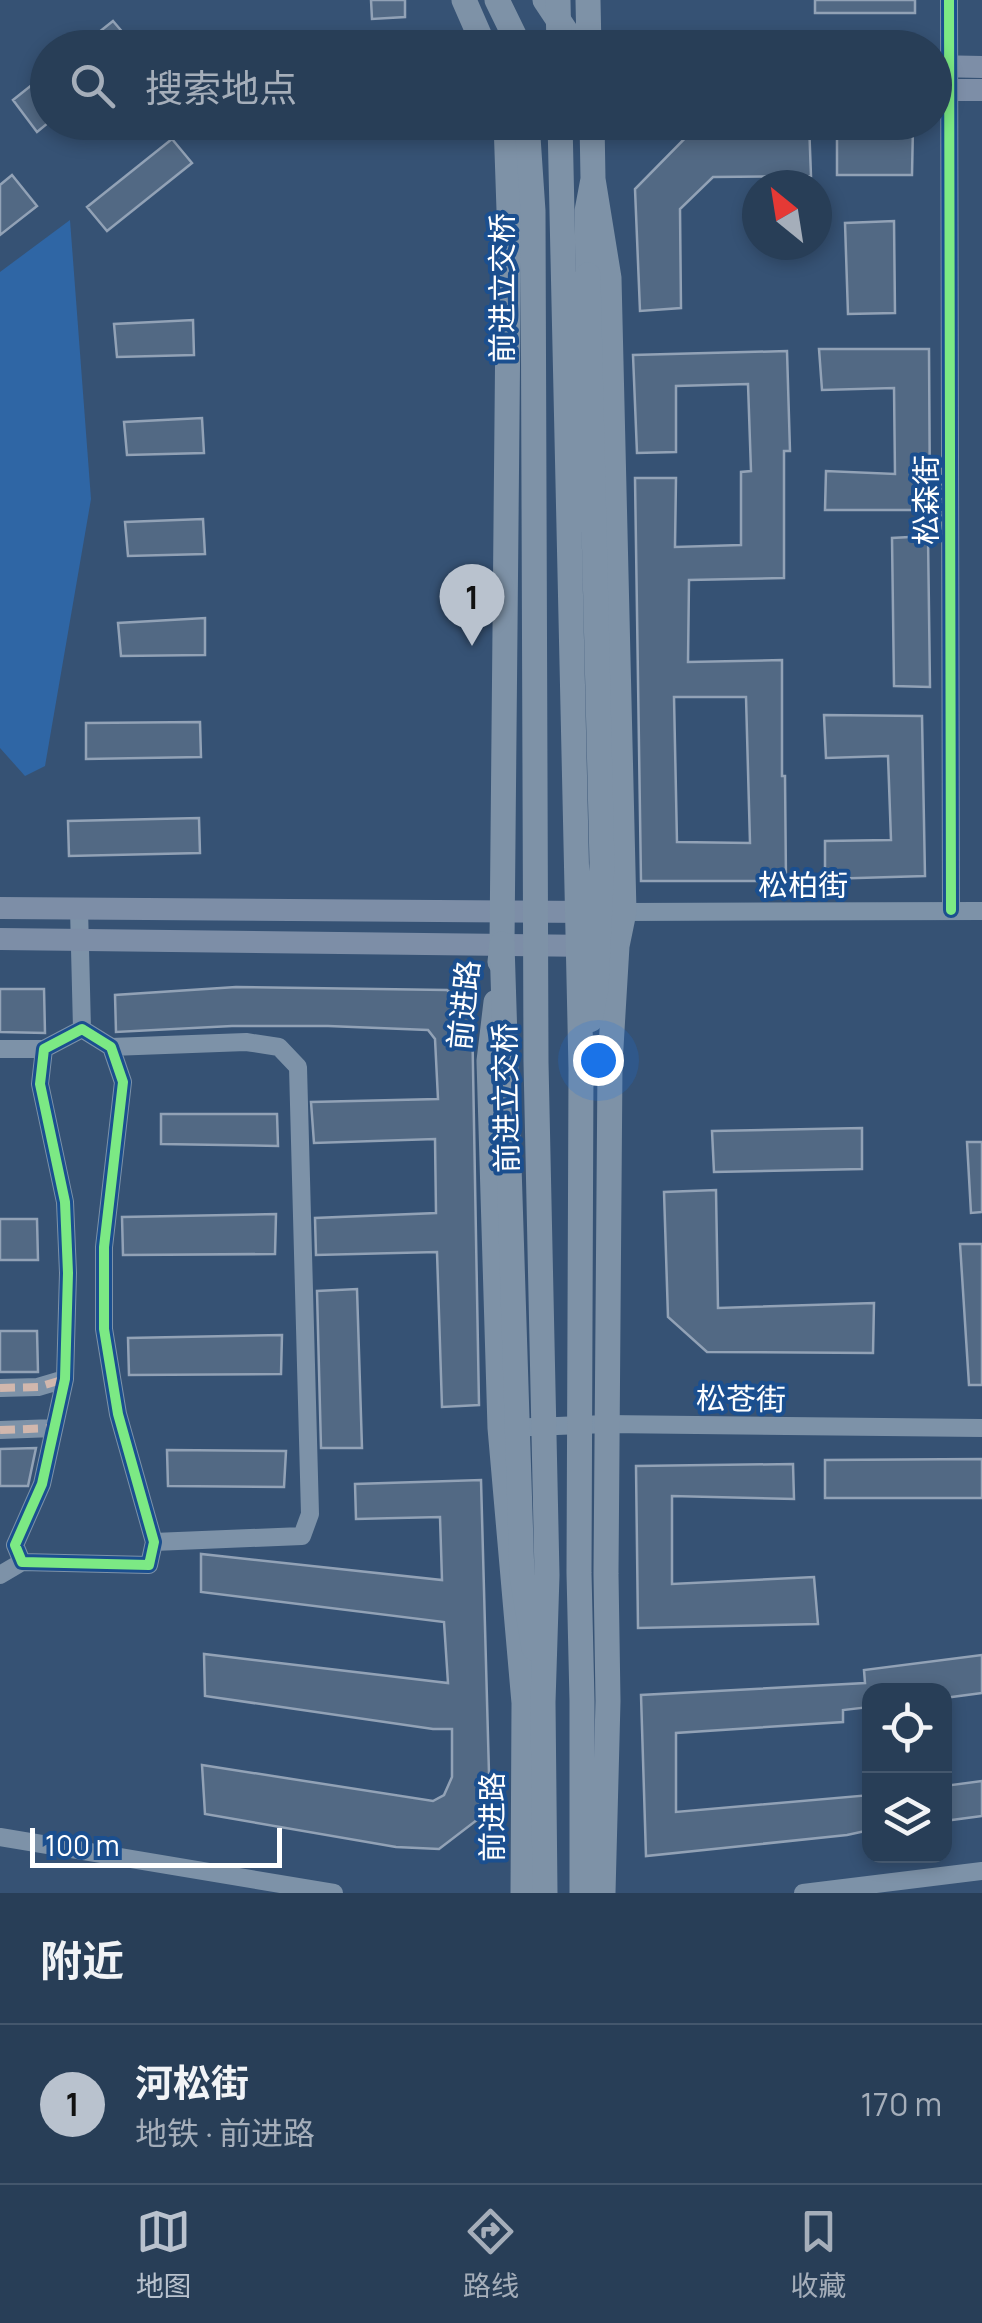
<!DOCTYPE html>
<html lang="zh">
<meta charset="utf-8">
<style>
body{margin:0;font-family:Manrope,"Noto Sans SC",sans-serif;background:#30455d;color:#f1f3f6}
.controls{position:absolute;right:30px;bottom:30px;display:grid;overflow:hidden;border-radius:20px;box-shadow:0 5px 15px #0003}
.controls button{width:90px;height:90px;display:grid;place-items:center;padding:0;border:0;border-bottom:2px solid #44576d;background:#283e57;color:#f1f3f6;font:50px sans-serif}
.compass{position:absolute;left:742px;top:170px;width:90px;height:90px;border-radius:50%;background:#283e57;box-shadow:0 5px 15px #0003;rotate:330deg}
.scale{position:absolute;left:30px;bottom:25px;width:252px;box-sizing:border-box;padding-left:10px;border:5px solid #fff;border-top:0;font-size:28px;line-height:35px;white-space:nowrap;color:#fff;-webkit-text-stroke:8px #1b4f8f;paint-order:stroke}
.you{position:absolute;left:598px;top:1060px;width:35px;height:35px;margin:-25px;border:8px solid #fff;border-radius:50%;background:#1a73e8;box-shadow:0 0 0 15px #1a73e833}
.badge{display:grid;place-items:center;width:65px;height:65px;border-radius:50%;background:#b9c2ce;color:#111;font-size:32px;font-weight:700}
.pin{position:absolute;translate:-50% -82px;filter:drop-shadow(0 2px 5px #0008)}
.pin::after{content:'';position:absolute;top:52px;width:35px;height:30px;background:inherit;clip-path:polygon(0 0,100% 0,50% 100%)}
.list{margin:0;padding:0;list-style:none}
h2{display:flex;justify-content:space-between;align-items:center;height:130px;margin:0;padding:0 40px;font-size:42px}
h2 small{font-size:32px;font-weight:400;color:#a5aeba}
.list li{display:grid;grid-template-columns:65px 1fr auto;gap:30px;align-items:center;box-sizing:border-box;height:160px;padding:0 40px;border-top:2px solid #44576d}
.list b{display:block;font-size:38px;white-space:nowrap}
.list p{margin:0;font-size:32px;white-space:nowrap;color:#a5aeba}
.list em{font-size:32px;font-style:normal;color:#a5aeba}
.icon{flex:none;width:55px;height:55px;fill:none;stroke:currentColor;stroke-width:2;stroke-linecap:round;stroke-linejoin:round}
.map{position:relative;flex:none;width:982px;height:1893px;overflow:hidden}
.search{position:absolute;background:#283e57;box-shadow:0 5px 15px #0003;left:30px;right:30px;top:30px;height:110px;display:flex;align-items:center;gap:25px;box-sizing:border-box;padding:0 35px;border-radius:55px;color:#a5aeba;font-size:38px}
.sheet{height:290px;background:#283e57}
nav{display:flex;justify-content:space-around;align-items:center;box-sizing:border-box;height:140px;border-top:2px solid #44576d;background:#283e57;font-size:28px;color:#a5aeba}
nav a{display:grid;justify-items:center;gap:5px}
nav .on{color:#b9c2ce}
.map>svg:first-child{display:block}
</style>
<div class="map">
<svg width="982" height="1893" viewBox="0 0 982 1893">
<rect width="100%" height="100%" fill="#365274"/>
<path fill="#2f66a5" d="M70 220 91 499 45 766 25 776 0 748V272Z"/>
<path fill="#526984" stroke="#92a2b6" stroke-width="2.5" fill-rule="evenodd" d="M371 0H405V17L372 19Z
M815 0H915V13H815Z
M113 21 136 48H79Z
M48 72V123L37 132 13 100Z
M809 123 811 176 713 177 680 209 681 308 640 311 635 189 696 127Z
M913 126 912 175H837V128Z
M172 139 192 163 107 231 87 207Z
M12 175 37 206 0 235V185Z
M894 221 895 313 848 314 845 223Z
M193 320 194 355 117 357 114 324Z
M819 349H929L930 510H825L826 471 895 474 894 388 822 390Z
M787 351 790 451H784V578L689 580 688 662 782 660V776H785L786 881H641L635 478H676L675 547 741 545V472L751 471 748 384 676 386V452L637 453 633 355ZM674 697H746L750 843 677 842Z
M202 418 204 453 127 455 124 422Z
M203 519 205 554 128 556 125 522Z
M928 536 930 687 894 686 892 538Z
M205 618V655L121 656 118 623Z
M824 715 922 716 925 876 825 879V841L891 840 888 756 826 758Z
M200 722 201 757 86 759V723Z
M199 818 200 853 69 856 68 821Z
M236 987 447 990 472 1012 479 1405 442 1407 437 1252 316 1255 315 1218 436 1213 435 1139 314 1143 311 1102 438 1099 435 1039 428 1030 328 1026H232L116 1032 115 995Z
M0 989H44L45 1033 0 1032Z
M161 1114H277L278 1146 161 1144Z
M862 1128V1169L714 1172 712 1131Z
M967 1142H982V1212L971 1213Z
M716 1190 718 1308 874 1303 873 1353 707 1352 668 1317 664 1192Z
M276 1214 275 1254 123 1255 122 1217Z
M0 1219H37L38 1260H0Z
M960 1244H982V1385H969Z
M357 1289 362 1448H321L317 1291Z
M0 1331H37L38 1372H0Z
M282 1335 281 1374 129 1375 128 1338Z
M36 1448 28 1486H0V1449Z
M167 1450 286 1451 284 1487 168 1486Z
M982 1459V1498H825V1460Z
M793 1464 794 1499 672 1496V1584L814 1577 818 1624 638 1628 636 1466Z
M481 1480 490 1810 439 1849 396 1847 205 1814 202 1765 433 1801 444 1795 452 1777V1729H433L205 1696 204 1654 448 1683 444 1622 201 1592V1554L442 1580 440 1517 356 1519 355 1484Z
M982 1655V1693L944 1698V1690H870V1707L843 1710V1722L676 1733V1812L870 1795V1830L847 1835 646 1856 641 1695 865 1683 864 1670Z
M982 1781V1816L944 1821V1786Z"/>
<g fill="none" stroke-linecap="round" stroke-linejoin="round">
<path stroke="#7d92a8" stroke-width="18" d="M949 0 951 910
M79 908 82 1029
M624 912 982 911
M82 1029 111 1047 123 1082 104 1247V1329L118 1414 154 1542 149 1565 22 1562 15 1545 42 1484 65 1379 68 1273 65 1202 40 1084 44 1049Z
M111 1047 246 1042 279 1047 298 1067 310 1514 302 1536 154 1542
M0 1049H44
M0 1388 38 1387 65 1379
M506 1428 606 1424 982 1428
M0 1430 54 1428
M0 1575 22 1562
M0 1837 334 1893
M803 1893 982 1871"/>
<path stroke="#7d8ea7" stroke-width="22" d="M934 66 982 67
M934 90H982
M0 908 595 912
M0 939 596 946"/>
<path stroke="#7e92a7" stroke-width="25" d="M464 0 485 48
M545 0 577 48
M588 0 589 48
M593 179 609 278 624 912 617 946 610 1064 606 1574 608 1701 603 1893
M588 275 587 211 593 179 592 122
M500 962 502 944 509 210 506 122
M496 1002 489 1061 500 1428 524 1703 523 1893"/>
<path stroke="#7e92a7" stroke-width="25" d="M497 0 515 37
M558 0 559 48
M527 122 533 211 536 1062 547 1575 543 1702 545 1893
M560 122 581 1069 579 1573 582 1701V1893
M588 275 602 863 596 989 590 1020
M502 944 522 1576 534 1648"/>
<path stroke="#d1b7ad" stroke-width="8" stroke-dasharray="15 8" stroke-linecap="butt" d="M0 1388 38 1387 65 1379
M0 1430 54 1428"/>
<defs>
<path id="cycleway" d="M949 0 951 910
M82 1029 111 1047 123 1082 104 1247V1329L118 1414 154 1542 149 1565 22 1562 15 1545 42 1484 65 1379 68 1273 65 1202 40 1084 44 1049Z"/>
</defs>
<use href="#cycleway" stroke="#1b4f8f" stroke-width="16"/>
<use href="#cycleway" stroke="#7ce984" stroke-width="10"/>
</g>
<g text-anchor="middle" dominant-baseline="central" stroke-width="8" stroke-linejoin="round" paint-order="stroke">
<g font-size="30" fill="#fff" stroke="#1b4f8f">
<text transform="translate(501 288) rotate(-90)">前进立交桥</text>
<text transform="translate(925 500) rotate(-90)">松森街</text>
<text x="803" y="884">松柏街</text>
<text transform="translate(463 1005) rotate(-84)">前进路</text>
<text transform="translate(505 1098) rotate(-91)">前进立交桥</text>
<text transform="translate(741 1398) rotate(1)">松苍街</text>
<text transform="translate(491 1817) rotate(-90)">前进路</text>
</g>
</g>
</svg>
<div class="controls">
<button><svg class="icon" aria-label="locate" viewBox="0 0 24 24"><circle cx="12" cy="12" r="6"/><path d="M12 2v4M12 18v4M2 12h4M18 12h4"/></svg></button>
<button><svg class="icon" aria-label="layers" viewBox="0 0 24 24"><path d="M12 4l9 5-9 5-9-5zM3 14l9 5 9-5"/></svg></button>
</div>
<svg class="compass" viewBox="-18 -18 36 36"><path d="M0-13l5 13h-10z" fill="#e53935"/><path d="M0 13l5-13h-10z" fill="#a5aeba"/></svg>
<div class="scale">100 m</div>
<div class="you"></div>
<div class="pin badge" style="left:472px;top:646px">1</div>
<div class="search"><svg class="icon" aria-label="search" viewBox="0 0 24 24"><circle cx="10" cy="10" r="6"/><path d="M15 15l6 6"/></svg>搜索地点</div>
</div>
<section class="sheet">
<h2>附近<small></small></h2>
<ul class="list">
<li><span class="badge">1</span><div><b>河松街</b><p>地铁 · 前进路</p></div><em>170 m</em></li>
</ul>
</section>
<nav>
<a class="on"><svg class="icon" aria-label="map" viewBox="0 0 24 24"><path d="M3 6l6-2 6 2 6-2v14l-6 2-6-2-6 2zM9 4v14M15 6v14"/></svg>地图</a>
<a><svg class="icon" aria-label="directions" viewBox="0 0 24 24"><path d="M12 3l9 9-9 9-9-9zM9 14v-3h6M13 9l2 2-2 2"/></svg>路线</a>
<a><svg class="icon" aria-label="saved" viewBox="0 0 24 24"><path d="M7 4h10v16l-5-4-5 4z"/></svg>收藏</a>
</nav>
